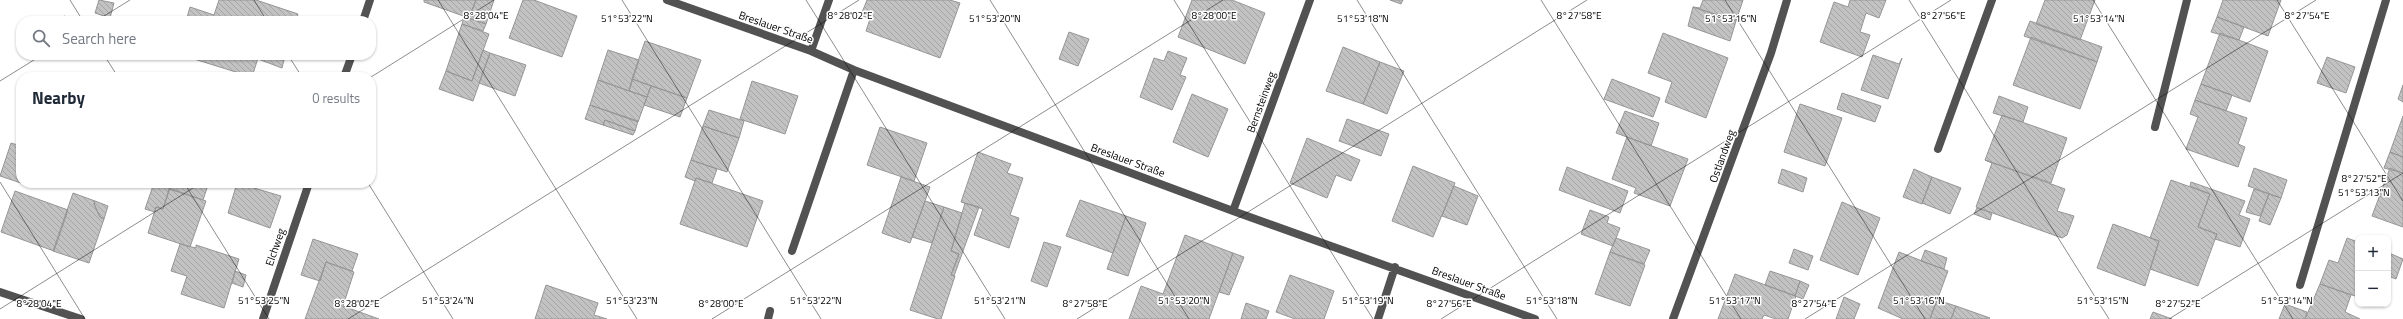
<!DOCTYPE html>
<meta charset="utf-8">
<style>
body{margin:0;font-family:"Titillium Web",sans-serif;background:#f6f6f7;color:#1f2937}
.controls{position:absolute;right:12px;bottom:12px;display:grid;overflow:hidden;border-radius:8px;box-shadow:0 1px 3px #0004}
.controls button{width:36px;height:36px;display:grid;place-items:center;padding:0;border:0;border-bottom:1px solid #e0e1e3;background:#fff;color:#1f2937;font:20px sans-serif}
.list{margin:0;padding:0;list-style:none}
h2{display:flex;justify-content:space-between;align-items:center;height:52px;margin:0;padding:0 16px;font-size:17px}
h2 small{font-size:13px;font-weight:400;color:#747a83}
.icon{flex:none;width:22px;height:22px;fill:none;stroke:currentColor;stroke-width:2;stroke-linecap:round;stroke-linejoin:round}
.map{position:relative;flex:none;width:2403px;height:319px;overflow:hidden}
.search{position:absolute;background:#fff;box-shadow:0 1px 3px #0004;left:16px;top:16px;width:360px;height:44px;display:flex;align-items:center;gap:10px;box-sizing:border-box;padding:0 14px;border-radius:16px;color:#747a83;font-size:15px}
.panel{position:absolute;background:#fff;box-shadow:0 1px 3px #0004;left:16px;top:72px;width:360px;height:116px;border-radius:16px}
.map>svg:first-child{display:block}
</style>
<div class="map">
<svg width="2403" height="319" viewBox="0 0 2403 319">
<defs>
<pattern id="building-back-hatch" width="6" height="6" patternUnits="userSpaceOnUse"><rect width="6" height="6" fill="#c2c2c2"/><path d="M-1 5l2 2M0 0l6 6M5-1l2 2" fill="none" stroke="#a5a5a5"/></pattern>
</defs>
<rect width="100%" height="100%" fill="#fff"/>
<path fill="url(#building-back-hatch)" stroke="#969696" d="M99 0 114 3 110 18 95 13Z
M219 0H256L298 14 296 21H186L190 7 214 15Z
M424 0H476L469 18 424 2Z
M476 0H494L486 24 469 18Z
M523 0H534L577 16 562 57 509 38Z
M867 0H950L960 3 940 58 866 31 870 19 861 15Z
M1192 0H1232L1265 13 1245 64 1178 37Z
M1390 0H1403L1401 4Z
M1703 0H1743L1736 21 1693 7 1700 8Z
M1850 0H1886L1879 18 1866 13 1860 32 1870 35 1862 57 1820 42 1834 2 1848 7Z
M2045 0H2095L2080 40 2036 24Z
M2223 0H2281L2268 36 2217 17Z
M1693 7 1736 21 1730 41 1688 26Z
M64 16 78 21H62Z
M464 17 486 24 483 31 462 24Z
M2217 17 2244 27 2239 40 2211 32Z
M2030 21 2102 47 2097 62 2024 36Z
M462 24 489 34 472 81 446 71Z
M1069 32 1089 39 1078 66 1059 59Z
M1663 33 1728 58 1706 118 1665 102 1672 82 1648 73Z
M2220 33 2268 51 2250 102 2201 84Z
M2031 37 2097 62 2080 109 2013 85Z
M645 41 701 60 687 98 632 79Z
M1343 47 1380 62 1363 104 1326 91Z
M483 50 490 53 473 101 439 89 446 71 472 81Z
M608 50 639 60 629 91 598 80Z
M1168 51 1187 58 1180 75 1186 77 1172 110 1140 97 1154 58 1164 61Z
M490 53 526 65 515 96 479 83Z
M181 55H259L252 77Z
M259 55H268L284 60 282 68 258 59Z
M268 55H286L284 60Z
M1873 55 1899 64 1902 58 1888 99 1861 90Z
M2327 57 2355 67 2346 93 2317 83Z
M1380 62 1404 71 1387 114 1363 104Z
M632 79 651 86 647 97 629 91Z
M1612 79 1660 98 1653 117 1604 99Z
M598 80 647 97 638 122 590 105Z
M752 81 798 96 785 134 740 119Z
M2201 84 2232 95 2226 111 2195 100Z
M2403 85V102L2398 99Z
M651 86 687 98 680 117 644 105Z
M1842 93 1881 106 1875 122 1837 109Z
M1192 94 1228 109 1208 157 1173 142Z
M1999 96 2028 107 2023 122 1993 113Z
M2195 100 2247 118 2238 144 2245 147 2238 167 2186 149 2198 117 2190 114Z
M1800 104 1842 118 1825 166 1784 152Z
M590 105 638 121 635 131 605 120 603 125 585 119Z
M709 110 744 121 739 138 703 126Z
M1625 111 1659 123 1651 146 1616 133Z
M2002 115 2067 138 2051 183 1985 160Z
M2403 116V157L2390 152Z
M1347 119 1389 134 1381 156 1339 141Z
M605 120 635 131 633 135 603 125Z
M703 126 739 138 727 172 691 160Z
M880 127 927 143 914 181 867 165Z
M1627 137 1688 159 1670 206 1634 193 1636 188 1612 179Z
M1307 138 1360 160 1351 181 1336 175 1327 198 1290 183Z
M11 143 21 146V183L0 176Z
M978 152 1011 164 1007 173 1023 178 1010 215 1019 218 1009 248 974 235 983 209 961 202Z
M2390 152 2403 157V173L2384 168Z
M691 160 717 169 712 183 696 178 695 181 685 177Z
M1985 160 2065 189 2057 211 2074 216 2067 235 2062 238 1976 207 1992 163Z
M1413 166 1455 183 1433 237 1392 221Z
M1567 167 1628 191 1620 213 1559 190Z
M2254 168 2287 180 2281 198 2248 186Z
M2390 168 2403 173V227L2372 216Z
M1782 169 1807 178 1803 192 1778 183Z
M1914 169 1932 177 1922 204 1903 197Z
M901 177 930 187 910 243 882 233Z
M1932 177 1961 188 1950 214 1922 203Z
M696 178 763 201 747 247 680 224Z
M2171 180 2210 194 2198 227 2217 234 2198 286 2150 269 2159 241 2150 238Z
M2191 182 2245 201 2239 215 2250 219 2240 247 2215 239 2217 234 2198 227 2210 194 2190 186Z
M154 183 170 188 163 209 156 207 155 212 145 209Z
M164 183H191L207 188 203 200 163 186Z
M237 183 281 196 270 228 228 213Z
M1454 186 1478 196 1467 225 1442 216Z
M169 189 206 201 190 247 148 233 156 207 163 209Z
M2254 189 2269 194 2260 216 2246 212Z
M15 191 68 210 54 251 1 232Z
M73 193 95 201 94 204 100 217 104 219 89 263 53 251Z
M2269 194 2281 198 2270 225 2259 221Z
M1080 200 1126 216 1113 253 1066 236Z
M95 201 108 206 104 219 100 217 94 204Z
M925 201 944 207 932 243 912 237Z
M1842 202 1880 218 1858 275 1820 260Z
M965 203 979 207 954 276 951 275 959 254 951 251Z
M944 207 962 213 951 251 959 254 951 275 955 276 941 319H938L910 310Z
M1977 208 1992 213 1990 220 1974 214Z
M1590 210 1609 217 1607 223 1620 228 1613 246 1581 234Z
M1126 216 1146 223 1128 276 1107 269Z
M2113 224 2159 241 2145 286 2097 268Z
M1185 235 1233 253 1209 319H1129L1141 286 1163 294Z
M1616 238 1650 250 1644 264 1610 252Z
M2347 238 2358 242V297L2320 284 2329 260 2338 263Z
M313 239 358 254 352 271 326 262 320 281 301 275Z
M1044 242 1061 247 1047 287 1031 281Z
M180 244 196 248V245L239 259 224 308 181 294 187 276 171 271Z
M1794 249 1813 256 1808 270 1789 263Z
M1925 250 1947 258 1944 269 1921 261Z
M1610 252 1645 265 1630 306 1595 294Z
M1899 252 1948 271 1930 319H1903L1878 308Z
M1233 253 1244 257 1229 295 1219 292Z
M2389 253 2403 259 2396 279 2388 276Z
M326 262 354 272 343 306 379 319H305Z
M235 271 246 275 243 287 232 283Z
M1770 271 1800 281 1795 296 1765 285Z
M1735 274 1796 296 1788 319H1776L1764 315 1762 319H1718Z
M1290 275 1334 291 1324 319H1295L1276 312Z
M1800 281 1809 285 1803 299 1795 296Z
M2320 284 2351 295 2345 312 2360 319H2305Z
M546 285 598 303 594 315 607 319H535Z
M1844 297 1860 304 1854 319H1836Z
M1937 300 1956 306 1951 319 1930 318Z
M1246 303 1269 311 1266 319H1241Z
M2285 304 2307 312 2305 319H2279Z
M1956 306 1990 318 1989 319H1951Z
M2153 312 2172 319H2150Z"/>
<g fill="none" stroke-linecap="round" stroke-linejoin="round">
<path stroke="#525252" stroke-width="8" d="M2155 127 2187 0
M1938 149 1992 0
M2300 285 2386 0"/>
<path stroke="#525252" stroke-width="8" d="M667 0 811 51 854 70 1233 211 1535 319
M363 21 370 0
M811 51 829 0
M344 77 352 55
M1233 211 1310 0
M792 251 854 70
M0 292 81 319
M263 319 309 183
M768 319 770 311
M1378 319 1395 267
M1673 319 1771 53 1787 0"/>
</g>
<path fill="none" stroke="#000" stroke-width="1" stroke-opacity="0.45" d="M70 0 83 21M254 0 267 21M438 0 637 319M622 0 821 319M806 0 1005 319M990 0 1189 319M1174 0 1373 319M1357 0 1557 319M1541 0 1741 319M1725 0 1925 319M1909 0 2109 319M2093 0 2293 319M2277 0 2403 201M96 21 130 0M104 55 118 77M288 55 302 77M371 77 494 0M0 81 42 55M0 182 85 319M184 183 269 319M368 183 453 319M0 309 201 183M348 319 859 0M712 319 1223 0M1077 319 1587 0M1441 319 1951 0M1805 319 2316 0M2169 319 2403 173"/>
<g text-anchor="middle" dominant-baseline="central" stroke-width="3" stroke-linejoin="round" paint-order="stroke">
<g font-size="11" fill="#000" stroke="#fff">
<text transform="translate(776 27) rotate(19)">Breslauer Straße</text>
<text transform="translate(1261 102) rotate(-70)">Bernsteinweg</text>
<text transform="translate(1722 156) rotate(-70)">Ostlandweg</text>
<text transform="translate(1128 160) rotate(20)">Breslauer Straße</text>
<text transform="translate(275 247) rotate(-71)">Elchweg</text>
<text transform="translate(1469 283) rotate(20)">Breslauer Straße</text>
</g>
</g>
<g font-size="10" text-anchor="middle" fill="#000" stroke="#fff" stroke-width="3" stroke-linejoin="round" paint-order="stroke">
<text x="1943" y="19">8°27'56"E</text>
<text x="2307" y="19">8°27'54"E</text>
<text x="850" y="19">8°28'02"E</text>
<text x="1579" y="19">8°27'58"E</text>
<text x="486" y="19">8°28'04"E</text>
<text x="1214" y="19">8°28'00"E</text>
<text x="627" y="22">51°53'22"N</text>
<text x="1363" y="22">51°53'18"N</text>
<text x="1731" y="22">51°53'16"N</text>
<text x="2099" y="22">51°53'14"N</text>
<text x="995" y="22">51°53'20"N</text>
<text x="2364" y="182">8°27'52"E</text>
<text x="2364" y="196">51°53'13"N</text>
<text x="264" y="304">51°53'25"N</text>
<text x="448" y="304">51°53'24"N</text>
<text x="632" y="304">51°53'23"N</text>
<text x="816" y="304">51°53'22"N</text>
<text x="1000" y="304">51°53'21"N</text>
<text x="1184" y="304">51°53'20"N</text>
<text x="1368" y="304">51°53'19"N</text>
<text x="1552" y="304">51°53'18"N</text>
<text x="1735" y="304">51°53'17"N</text>
<text x="1919" y="304">51°53'16"N</text>
<text x="2103" y="304">51°53'15"N</text>
<text x="2287" y="304">51°53'14"N</text>
<text x="39" y="307">8°28'04"E</text>
<text x="357" y="307">8°28'02"E</text>
<text x="721" y="307">8°28'00"E</text>
<text x="1085" y="307">8°27'58"E</text>
<text x="1449" y="307">8°27'56"E</text>
<text x="1814" y="307">8°27'54"E</text>
<text x="2178" y="307">8°27'52"E</text>
</g>
</svg>
<div class="controls">
<button>+</button>
<button>−</button>
</div>
<div class="search"><svg class="icon" aria-label="search" viewBox="0 0 24 24"><circle cx="10" cy="10" r="6"/><path d="M15 15l6 6"/></svg>Search here</div>
<section class="panel">
<h2>Nearby<small>0 results</small></h2>
<ul class="list">
</ul>
</section>
</div>
